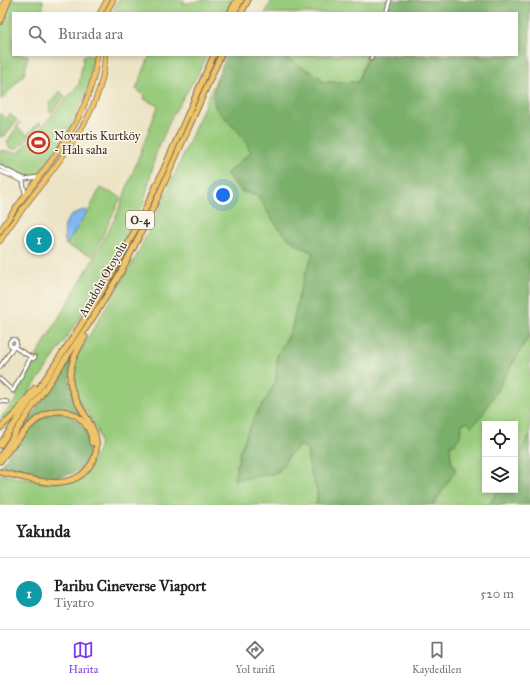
<!DOCTYPE html>
<html lang="tr">
<meta charset="utf-8">
<style>
body{margin:0;font-family:"IM FELL Great Primer",serif;background:#f2f2f2;color:#222}
.controls{position:absolute;right:12px;bottom:12px;display:grid;overflow:hidden;border-radius:0px;box-shadow:0 2px 6px #0003}
.controls button{width:36px;height:36px;display:grid;place-items:center;padding:0;border:0;border-bottom:1px solid #e0e0e0;background:#fff;color:#222;font:20px sans-serif}
.you{position:absolute;left:223px;top:195px;width:14px;height:14px;margin:-10px;border:3px solid #fff;border-radius:50%;background:#1a73e8;box-shadow:0 0 0 6px #1a73e833}
.badge{display:grid;place-items:center;width:26px;height:26px;border-radius:50%;background:#7c3aed;color:#fff;font-size:13px;font-weight:700}
.pin{position:absolute;translate:-50% -50%;border:2px solid #fff;box-shadow:0 1px 4px #0006}
.list{margin:0;padding:0;list-style:none}
h2{display:flex;justify-content:space-between;align-items:center;height:52px;margin:0;padding:0 16px;font-size:17px}
h2 small{font-size:13px;font-weight:400;color:#767676}
.list li{display:grid;grid-template-columns:26px 1fr auto;gap:12px;align-items:center;box-sizing:border-box;height:72px;padding:0 16px;border-top:1px solid #e0e0e0}
.list b{display:block;font-size:15px;white-space:nowrap}
.list p{margin:0;font-size:13px;white-space:nowrap;color:#767676}
.list em{font-size:13px;font-style:normal;color:#767676}
.icon{flex:none;width:22px;height:22px;fill:none;stroke:currentColor;stroke-width:2;stroke-linecap:round;stroke-linejoin:round}
.map{position:relative;flex:none;width:530px;height:505px;overflow:hidden}
.search{position:absolute;background:#fff;box-shadow:0 2px 6px #0003;left:12px;right:12px;top:12px;height:44px;display:flex;align-items:center;gap:10px;box-sizing:border-box;padding:0 14px;border-radius:0px;color:#767676;font-size:15px}
.sheet{height:124px;background:#fff}
nav{display:flex;justify-content:space-around;align-items:center;box-sizing:border-box;height:56px;border-top:1px solid #e0e0e0;background:#fff;font-size:11px;color:#767676}
nav a{display:grid;justify-items:center;gap:2px}
nav .on{color:#7c3aed}
.map>svg:first-child{display:block}
</style>
<div class="map">
<svg width="530" height="505" viewBox="0 0 530 505">
<rect width="100%" height="100%" fill="#fbf7ec"/>
<filter id="ink" filterUnits="userSpaceOnUse"><feTurbulence type="fractalNoise" baseFrequency=".025" numOctaves="2"/><feDisplacementMap in="SourceGraphic" scale="8" xChannelSelector="R" yChannelSelector="G"/><feConvolveMatrix kernelMatrix="1 2 1 2 8 2 1 2 1" color-interpolation-filters="sRGB"/></filter>
<filter id="wash" filterUnits="userSpaceOnUse"><feTurbulence type="fractalNoise" baseFrequency=".012" numOctaves="4" result="noise"/><feDisplacementMap in="SourceGraphic" scale="16" xChannelSelector="R" yChannelSelector="G"/><feGaussianBlur stdDeviation="0.9" result="paint"/><feColorMatrix in="noise" values="0 0 0 0 0 0 0 0 0 0 0 0 0 0 0 0 0 1.4 0 .05"/><feComposite in="paint" operator="in"/></filter>
<g filter="url(#wash)">
<rect width="100%" height="100%" fill="#ede4c5"/>
<path fill="#98cb7b" stroke="#6a7a4c" d="M11 0H43V13H13V55H28L25 73 1 100 0 27Z
M118 0H185L182 4 202 0H234L228 13H112Z
M272 0H389L384 13H265Z
M84 55H94L88 86 72 126 40 172C28 183 12 170 0 165V151C8 149 14 155 21 151L79 84Z
M150 55H207L198 74 172 116 156 153 144 202 100 287 48 366 16 410 0 426V419L18 398 14 394 94 258 117 214 158 106 144 99 145 96 136 89Z
M280 55H368L358 82H322L320 77Z
M217 77 213 96 215 107 242 136 251 152 226 174 241 191 258 196C275 224 281 238 313 253L300 290 291 331 277 356 276 381 265 401 256 414 240 451 234 480 272 474 280 470 290 454 301 445 307 449C308 454 308 460 309 465 311 480 321 490 316 505H237L229 502 227 505H0V474L47 483 79 479C85 470 94 460 98 450 106 430 78 407 74 388 71 379 73 370 74 361L136 257 164 199Z
M60 91 65 96 51 113 49 111 50 107 48 105Z
M0 113 6 119 10 114 17 120 6 135 0 137Z
M20 122 17 128 27 135 39 122 41 124 20 147 14 149 9 147 7 142Z
M100 188 121 197 93 256 66 245C63 226 63 215 85 210L88 212Z
M530 334V435L515 461V424H485V490H498L489 505H433L455 470C443 442 455 447 462 424L481 417Z"/>
<path fill="#7aaf6b" stroke="#5a6c44" d="M389 0H530V334L481 417 472 426 467 422 462 424 460 436 455 444H450L451 461 456 470 433 505H316C321 490 311 480 309 465 308 460 308 454 307 449L301 445 290 454 280 470 272 474 234 480 240 451 247 433 256 414 265 401 276 381 277 356 291 331 300 290 313 253C281 238 275 224 258 196L241 191 226 174 251 152 242 136 215 107 213 96 217 77 227 55H280L320 77 322 82H358L368 55H517V13H384Z
M75 353 69 380 88 423 80 417 54 411 22 429Z
M57 413C94 416 104 466 67 475 47 481 20 471 0 467 15 445 30 419 57 413Z
M530 435V505H489L498 490H515V461Z"/>
<path fill="#81b7f0" stroke="#5e7087" d="M85 210 87 212 66 245C62 226 64 215 85 210Z"/>
</g>
<g filter="url(#ink)">
<g fill="none" stroke-linecap="round" stroke-linejoin="round">
<defs>
<path id="minor" d="M387 13 391 0
M371 59 372 55
M0 167 25 179 38 177
M0 171 23 181 25 194
M9.5 343a3.5 3.5 0 1 1 7 0a3.5 3.5 0 1 1-7 0Z
M14 347 31 357
M0 367 14 346
M0 379 13 391 31 357 33 359 35 357
M0 401 8 402"/>
<path id="primary" d="M100 13 107 0
M106 13 113 0
M0 14 5 0
M0 22 9 0
M0 231C36 174 91 127 97 55
M0 241C35 184 104 125 105 55"/>
<path id="motorway" d="M230 13 237 0
M234 13 241 0
M241 13 248 0
M0 428 16 413 35 388
M0 445C41 384 85 324 120 259 156 193 183 123 214 55
M0 457C38 395 83 338 119 275 158 204 187 128 221 55
M0 461C17 441 45 394 78 417 86 423 92 432 92 443
M0 472C27 478 72 496 91 464 96 456 98 445 95 435 90 417 74 404 71 386 67 368 76 352 85 337"/>
</defs>
<use href="#minor" stroke="#796b58" stroke-width="5"/>
<use href="#primary" stroke="#796b58" stroke-width="6"/>
<use href="#motorway" stroke="#796b58" stroke-width="7"/>
<use href="#minor" stroke="#fff" stroke-width="3"/>
<use href="#primary" stroke="#f0c469" stroke-width="4.5"/>
<use href="#motorway" stroke="#f0c469" stroke-width="5"/>
</g>
</g>
<defs>
<symbol id="stadium-ring" viewBox="-11 -11 22 22"><circle r="9.5" fill="#fbf7ec" stroke="#c8321e" stroke-width="1.5"/><path d="M0-5a6.5 5 0 1 0 0 10a6.5 5 0 1 0 0-10ZM-3.5-1.8h7v3.6h-7Z" fill="#c8321e"/></symbol>
</defs>
<g fill-rule="evenodd">
<use href="#stadium-ring" x="26" y="130" width="25" height="25"/>
</g>
<g text-anchor="middle" dominant-baseline="central" stroke-width="3" stroke-linejoin="round" paint-order="stroke">
<rect fill="#fbf7ec" stroke="#75685c" stroke-width="1" x="126" y="211" width="28" height="18" rx="3"/>
<g font-size="11" font-weight="bold" fill="#3b2a1e">
<text x="140" y="220">O-4</text>
</g>
<g font-size="12" fill="#3b2a1e" stroke="#fbf7ec" text-anchor="start">
<text x="54" y="136">Novartis Kurtköy<tspan x="54" dy="14">- Halı saha</tspan></text>
</g>
<g font-size="12" fill="#3b2a1e" stroke="#fbf7ec">
<text transform="translate(103 279) rotate(-60)">Anadolu Otoyolu</text>
</g>
</g>
</svg>
<div class="controls">
<button><svg class="icon" aria-label="locate" viewBox="0 0 24 24"><circle cx="12" cy="12" r="6"/><path d="M12 2v4M12 18v4M2 12h4M18 12h4"/></svg></button>
<button><svg class="icon" aria-label="layers" viewBox="0 0 24 24"><path d="M12 4l9 5-9 5-9-5zM3 14l9 5 9-5"/></svg></button>
</div>
<div class="you"></div>
<div class="pin badge" style="left:39px;top:240px;background:#0f9aa8">1</div>
<div class="search"><svg class="icon" aria-label="search" viewBox="0 0 24 24"><circle cx="10" cy="10" r="6"/><path d="M15 15l6 6"/></svg>Burada ara</div>
</div>
<section class="sheet">
<h2>Yakında<small></small></h2>
<ul class="list">
<li><span class="badge" style="background:#0f9aa8">1</span><div><b>Paribu Cineverse Viaport</b><p>Tiyatro</p></div><em>520 m</em></li>
</ul>
</section>
<nav>
<a class="on"><svg class="icon" aria-label="map" viewBox="0 0 24 24"><path d="M3 6l6-2 6 2 6-2v14l-6 2-6-2-6 2zM9 4v14M15 6v14"/></svg>Harita</a>
<a><svg class="icon" aria-label="directions" viewBox="0 0 24 24"><path d="M12 3l9 9-9 9-9-9zM9 14v-3h6M13 9l2 2-2 2"/></svg>Yol tarifi</a>
<a><svg class="icon" aria-label="saved" viewBox="0 0 24 24"><path d="M7 4h10v16l-5-4-5 4z"/></svg>Kaydedilen</a>
</nav>
